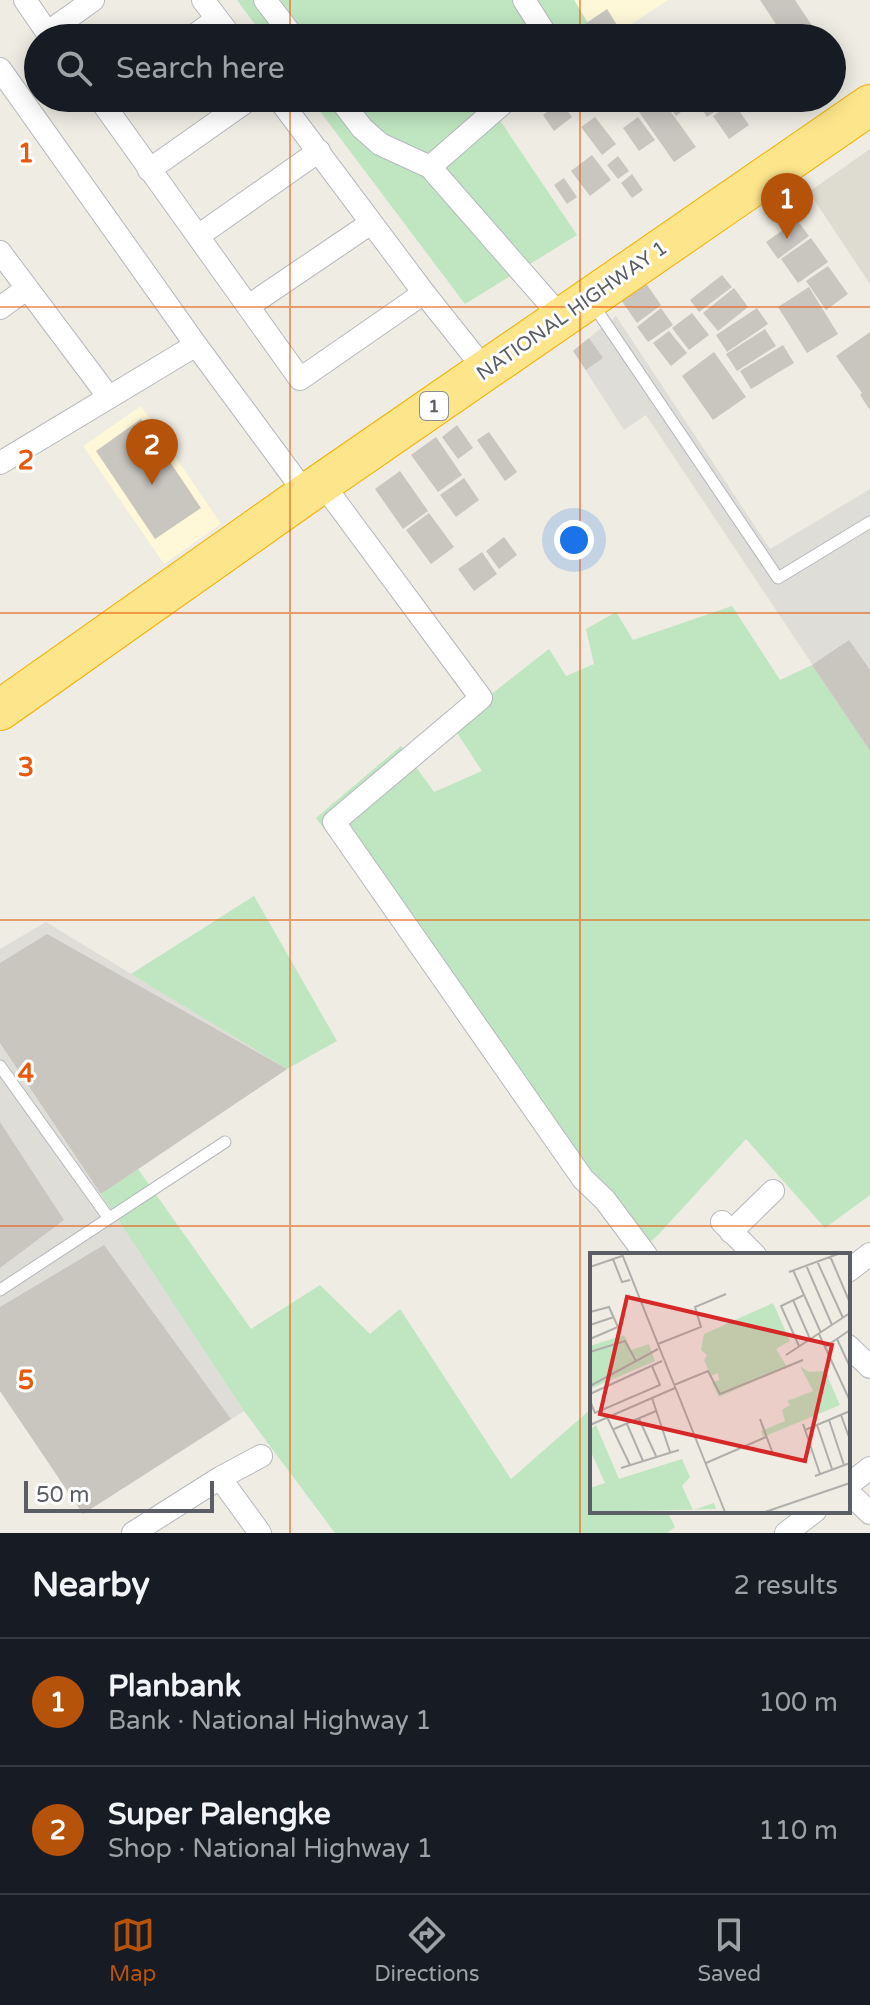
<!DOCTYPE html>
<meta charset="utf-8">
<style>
body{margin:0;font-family:"Varela Round",sans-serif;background:#242831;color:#f1f3f6}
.scale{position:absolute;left:24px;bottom:20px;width:190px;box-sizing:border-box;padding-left:8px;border:4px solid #5b5e64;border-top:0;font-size:22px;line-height:28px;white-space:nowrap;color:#5b5e64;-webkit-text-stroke:6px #fff;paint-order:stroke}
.you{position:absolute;left:574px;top:540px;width:28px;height:28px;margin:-20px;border:6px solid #fff;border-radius:50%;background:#1a73e8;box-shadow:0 0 0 12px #1a73e833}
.badge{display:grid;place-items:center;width:52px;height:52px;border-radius:50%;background:#b45309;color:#fff;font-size:26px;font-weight:700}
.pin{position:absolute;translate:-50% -66px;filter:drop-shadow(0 2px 4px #0008)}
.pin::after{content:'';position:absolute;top:42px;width:28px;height:24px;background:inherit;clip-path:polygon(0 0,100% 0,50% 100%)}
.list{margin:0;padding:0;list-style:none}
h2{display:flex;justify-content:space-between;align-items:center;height:104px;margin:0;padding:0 32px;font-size:34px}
h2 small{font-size:26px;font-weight:400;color:#9ea1a6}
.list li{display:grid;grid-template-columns:52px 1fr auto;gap:24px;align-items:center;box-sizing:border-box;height:128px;padding:0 32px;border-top:2px solid #363941}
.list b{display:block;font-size:30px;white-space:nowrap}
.list p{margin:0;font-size:26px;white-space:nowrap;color:#9ea1a6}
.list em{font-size:26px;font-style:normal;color:#9ea1a6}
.icon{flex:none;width:44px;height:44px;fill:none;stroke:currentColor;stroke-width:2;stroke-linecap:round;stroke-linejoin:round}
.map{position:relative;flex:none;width:870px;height:1533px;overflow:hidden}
.search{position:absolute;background:#171b24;box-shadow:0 4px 20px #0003;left:24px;right:24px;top:24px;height:88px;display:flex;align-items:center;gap:20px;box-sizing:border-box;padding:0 28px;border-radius:44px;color:#9ea1a6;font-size:30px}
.sheet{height:360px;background:#171b24}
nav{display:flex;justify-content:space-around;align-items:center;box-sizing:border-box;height:112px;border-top:2px solid #363941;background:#171b24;font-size:22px;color:#9ea1a6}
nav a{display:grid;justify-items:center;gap:4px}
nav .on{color:#b45309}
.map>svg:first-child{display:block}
</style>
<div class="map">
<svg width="870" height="1533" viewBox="0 0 870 1533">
<rect width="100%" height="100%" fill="#eeece3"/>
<path fill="#fef7d8" d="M574 0H668L610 38H597Z
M141 406 221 524 164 564 83 446Z"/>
<path fill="#dfddd7" d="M616 316 770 549 870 489V751L646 415 624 430 573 351Z
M46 922 287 1069 101 1194 244 1411 83 1514 0 1391V949Z"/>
<path fill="#dedbd1" d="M870 149V284L809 192Z"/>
<path fill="#bfe6c1" d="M237 0H574L597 38H265Z
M310 98H527L499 119 577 235 465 304Z
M732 606 780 680 812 665 870 751V1195L825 1228 746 1139 657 1236 639 1251 316 818 401 746 434 792 482 771 452 725 549 649 566 676 594 664 586 629 616 612 633 640Z
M254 896 337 1041 287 1069 131 974Z
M138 1169 251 1329 320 1285 370 1334 400 1309 511 1479 592 1408V1511H667L675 1527 667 1533H335L244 1411 101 1194Z"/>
<path fill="#c9c6c0" d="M760 0H795L820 38H785Z
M607 9 625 38H590L582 26Z
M652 98H661L696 147 674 162 637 109Z
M663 98H685L690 105 676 116Z
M695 98H735L707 117Z
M561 102 572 117 554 131 543 115Z
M733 102 749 125 729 139 713 116Z
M595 117 616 144 602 155 581 127Z
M638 117 655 140 639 151 623 128Z
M592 155 611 180 590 196 571 171Z
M618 156 629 171 618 179 607 165Z
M632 174 643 190 632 198 621 183Z
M564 178 577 197 567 204 554 185Z
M797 220 809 236 778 259 766 242Z
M811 238 828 262 798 283 781 259Z
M828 266 848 294 826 310 806 281Z
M722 275 732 287 699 312 690 300Z
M645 282 661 305 637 323 621 300Z
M809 287 838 334 807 353 778 307Z
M734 288 748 307 718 331 703 313Z
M661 308 673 325 648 342 637 327Z
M757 308 768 324 727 352 716 335Z
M692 313 709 335 689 350 672 328Z
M765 329 776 346 737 371 726 354Z
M669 331 687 353 671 366 653 343Z
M870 332V410L860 395 862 393 836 356Z
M589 338 603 358 586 370 573 351Z
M783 345 794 363 751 389 740 371Z
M714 352 746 397 713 420 682 376Z
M141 419 201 508 155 539 96 451Z
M457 425 473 448 458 459 442 437Z
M489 432 517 472 505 481 477 440Z
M436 437 462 475 438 492 411 455Z
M400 471 428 511 403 529 375 489Z
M464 478 479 500 456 517 440 495Z
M429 513 454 547 431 564 406 530Z
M504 537 517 555 499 569 486 551Z
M482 552 497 574 474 591 458 569Z
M849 640 870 670V751L812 665Z
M47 934 287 1069 101 1194 0 1043V963Z
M0 1122 64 1220 0 1268Z
M104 1245 231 1419 83 1514 0 1391V1307Z"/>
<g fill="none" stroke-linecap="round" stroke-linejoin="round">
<defs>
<path id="lane" d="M592 303 778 578 870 522
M0 1066 108 1217
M0 1290 225 1142"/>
<path id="street" d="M25 0 51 38
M203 0 232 38
M265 0 294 38
M524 0 548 38
M47 33 93 0
M191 38 217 19
M0 69 196 345 306 494
M99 98 300 379 424 293
M278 98 424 293 486 371
M339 98 362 128 380 144 430 167 509 98
M430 167 562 318
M149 170 251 98
M198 236 319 151
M0 252 108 396
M250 305 371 223
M0 308 26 289
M0 463 196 345
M322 483 481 698 334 822 583 1179 605 1200 646 1255
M722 1222 755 1255
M731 1232 773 1191
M848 1271 870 1254
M848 1346 870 1367
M220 1478 260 1533
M848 1485 870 1468
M848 1492 870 1513
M133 1533 220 1478 261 1456
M786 1533 815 1511"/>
<path id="highway" d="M0 710 306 494 870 105"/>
</defs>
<use href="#lane" stroke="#b5b8bd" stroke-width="13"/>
<use href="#street" stroke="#b5b8bd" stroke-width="24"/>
<use href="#highway" stroke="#f1b000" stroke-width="42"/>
<use href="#lane" stroke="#fff" stroke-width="11"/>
<use href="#street" stroke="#fff" stroke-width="22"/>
<use href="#highway" stroke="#fde58b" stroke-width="40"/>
</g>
<path fill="none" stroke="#e8590c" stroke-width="2" stroke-opacity="0.55" d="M290 0V38M580 0V38M290 98V1533M580 98V1533M0 307H870M0 613H870M0 920H870M0 1226H870"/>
<g text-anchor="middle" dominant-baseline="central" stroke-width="6" stroke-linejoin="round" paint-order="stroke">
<rect fill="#fff" stroke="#8c8e92" stroke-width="2" x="420" y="392" width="28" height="28" rx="6"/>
<g font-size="18" font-weight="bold" fill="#5b5e64">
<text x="434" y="406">1</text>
</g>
<g font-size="20" fill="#5b5e64" stroke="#fff">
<text transform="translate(572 311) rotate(-35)">NATIONAL HIGHWAY 1</text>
</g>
</g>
<g transform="translate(590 1253)">
<rect width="260" height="260" fill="#eeece3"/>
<path d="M183 50 200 88 186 96 197 114 129 144 122 130 129 127 128 120 121 123 114 107 117 102 111 97 114 81ZM34 82 41 97 59 91 65 108 0 136V93ZM210 113 219 119 235 118 250 152 173 184 171 178 195 168 192 157 200 152 197 148 223 138ZM6 172 29 226 92 206 100 224 92 233 103 257 124 250 126 256 0 259V235L15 230 0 197V177Z" fill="#bfe6c1"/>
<path fill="none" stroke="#afafac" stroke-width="2" d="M32 1 135 259M240 3 260 50M23 6 32 29 40 27M227 8 253 65M216 12 242 72M0 14 32 3M203 17 231 80M199 19 248 1M203 47 220 86M0 59 19 54 28 74 0 86M0 72 24 64M229 81 260 148M247 86 260 114M68 91 111 74 105 54 136 41M209 93 191 53 214 42M235 94 260 77M0 99 35 88 46 108 0 133M196 102 260 60M46 108 68 96M84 132 118 118 130 141 213 107M0 141 72 108M62 145 80 199M0 148 5 160 70 132 62 113M251 162 260 187M17 164 40 212M49 166 66 203M170 166 183 201M239 167 254 212M37 171 53 208M213 171 230 221M0 172 85 135M227 172 242 216M24 176 66 158M215 177 260 158M116 210 176 184M31 215 89 197M225 223 260 210M175 259 260 230"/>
<path fill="#d62828" fill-opacity="0.15" stroke="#d62828" stroke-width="4" d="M37 44 242 92 215 208 10 161Z"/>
<rect width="260" height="260" fill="none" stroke="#5b5e64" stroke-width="4"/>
</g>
<g font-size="26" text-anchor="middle" font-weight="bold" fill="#e8590c" stroke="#fff" stroke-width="6" stroke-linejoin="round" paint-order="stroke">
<text x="26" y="162">1</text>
<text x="26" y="469">2</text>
<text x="26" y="776">3</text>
<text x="26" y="1082">4</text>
<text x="26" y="1389">5</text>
</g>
</svg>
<div class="scale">50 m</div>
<div class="you"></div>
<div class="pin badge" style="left:787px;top:239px">1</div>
<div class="pin badge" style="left:152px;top:485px">2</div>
<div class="search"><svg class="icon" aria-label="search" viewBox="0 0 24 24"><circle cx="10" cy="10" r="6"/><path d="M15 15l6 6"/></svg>Search here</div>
</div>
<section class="sheet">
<h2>Nearby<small>2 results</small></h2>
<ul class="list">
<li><span class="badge">1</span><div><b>Planbank</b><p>Bank · National Highway 1</p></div><em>100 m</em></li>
<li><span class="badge">2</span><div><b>Super Palengke</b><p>Shop · National Highway 1</p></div><em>110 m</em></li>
</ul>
</section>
<nav>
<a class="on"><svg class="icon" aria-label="map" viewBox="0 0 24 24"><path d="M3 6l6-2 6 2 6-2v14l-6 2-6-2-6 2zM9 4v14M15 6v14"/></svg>Map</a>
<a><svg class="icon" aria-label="directions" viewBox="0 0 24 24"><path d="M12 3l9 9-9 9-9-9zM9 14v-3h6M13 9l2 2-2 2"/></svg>Directions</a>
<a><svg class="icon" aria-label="saved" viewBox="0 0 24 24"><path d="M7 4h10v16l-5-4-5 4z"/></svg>Saved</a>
</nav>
